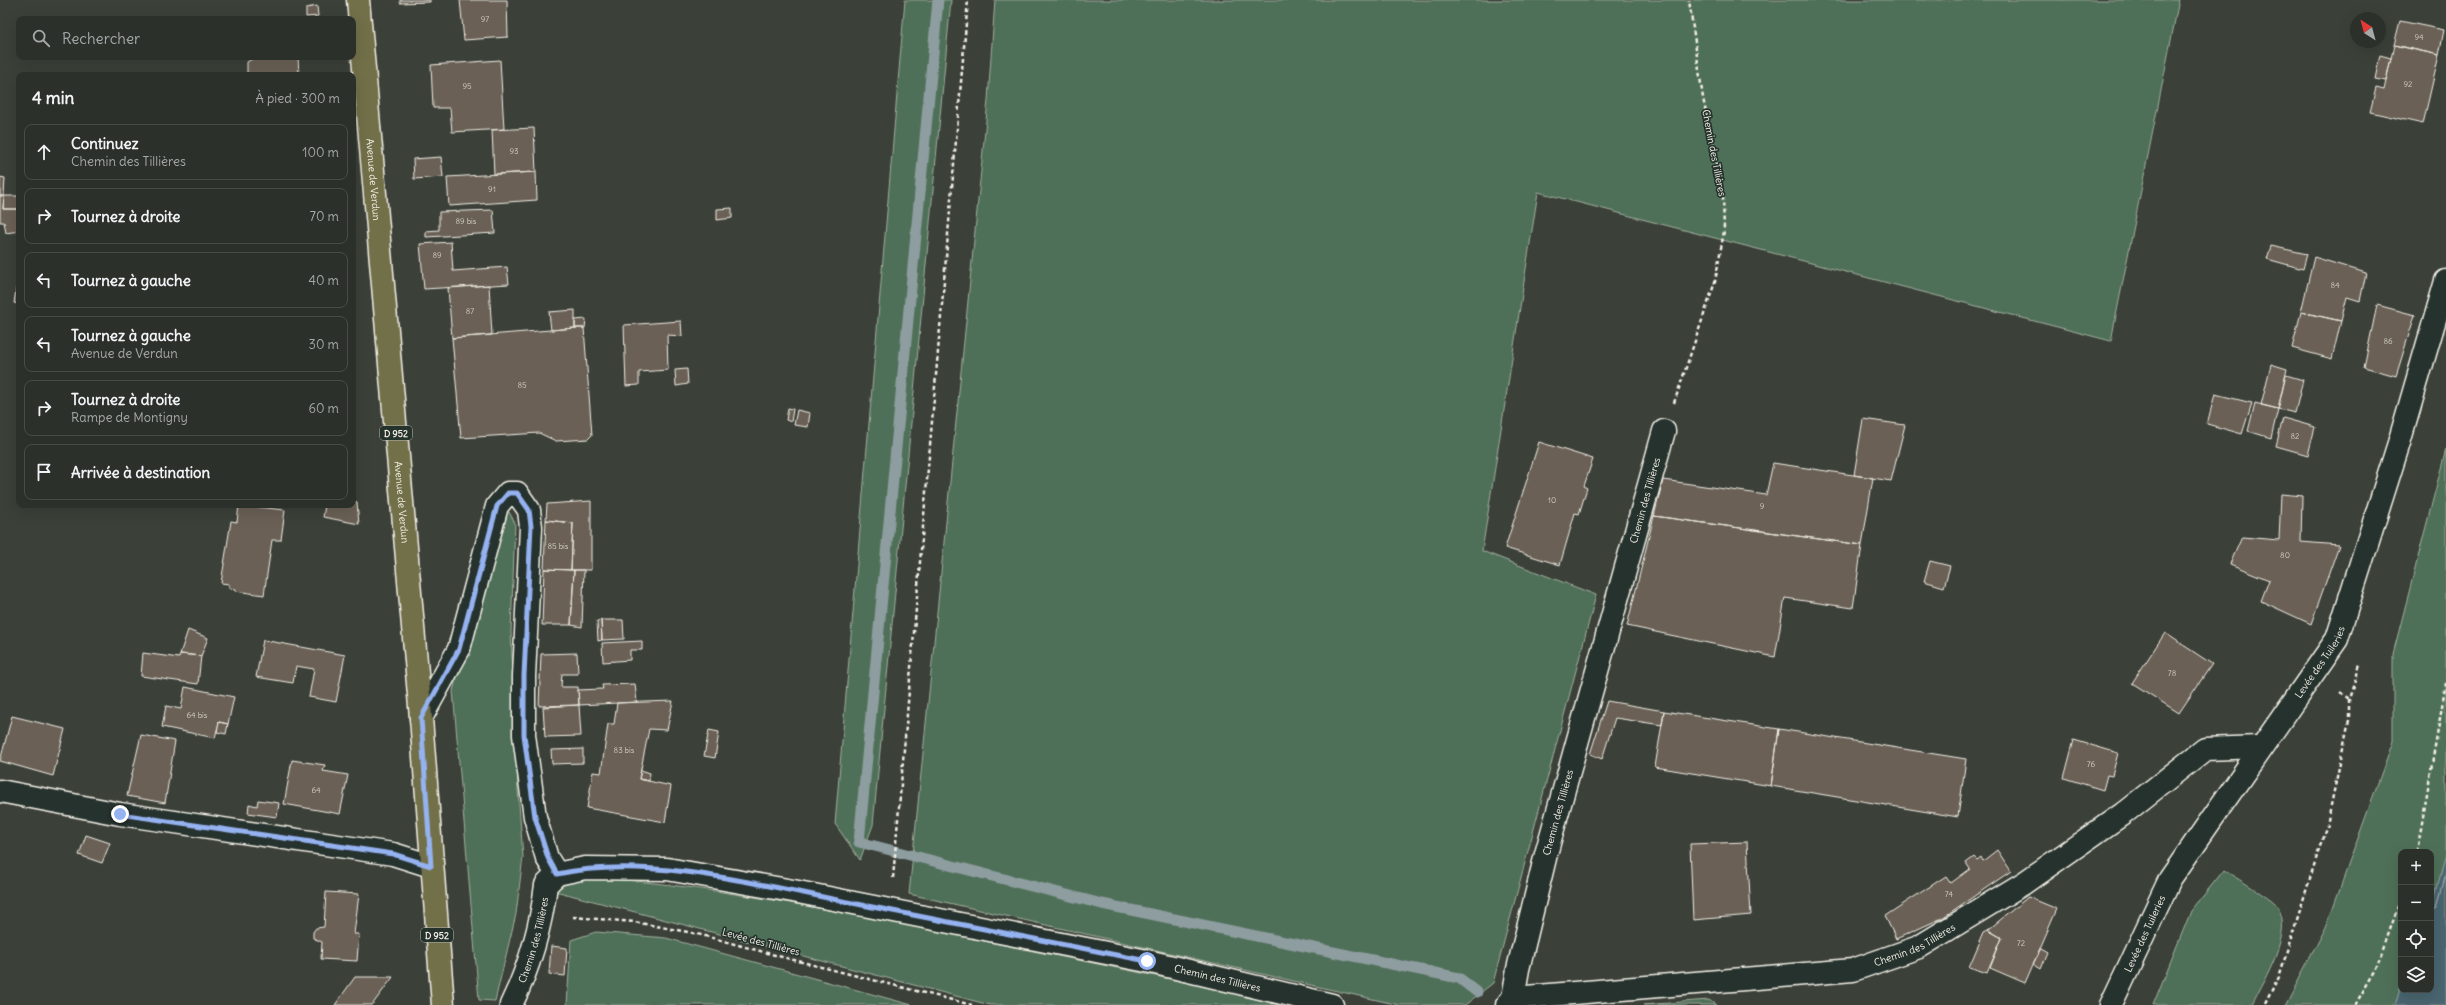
<!DOCTYPE html>
<html lang="fr">
<meta charset="utf-8">
<style>
body{margin:0;font-family:Delius,sans-serif;background:#383c37;color:#f1f3f6}
.controls{position:absolute;right:12px;bottom:12px;display:grid;overflow:hidden;border-radius:8px;box-shadow:0 4px 16px #0002}
.controls button{width:36px;height:36px;display:grid;place-items:center;padding:0;border:0;border-bottom:1px solid #484b47;background:#2c302b;color:#f1f3f6;font:20px sans-serif}
.compass{position:absolute;left:2350px;top:12px;width:36px;height:36px;border-radius:50%;background:#2c302b;box-shadow:0 4px 16px #0002;rotate:324deg}
.stop{position:absolute;width:12px;height:12px;margin:-9px;border:3px solid #95b2f1;border-radius:50%;background:#fff}
.stop.end{background:#95b2f1;border-color:#fff;box-shadow:0 1px 4px #0008}
.list{margin:0;padding:0;list-style:none}
h2{display:flex;justify-content:space-between;align-items:center;height:52px;margin:0;padding:0 16px;font-size:17px}
h2 small{font-size:13px;font-weight:400;color:#a6a9a9}
.list li{display:grid;grid-template-columns:26px 1fr auto;gap:12px;align-items:center;box-sizing:border-box;height:56px;margin:0 8px 8px;padding:0 8px;border:1px solid #484b47;border-radius:8px}
.list b{display:block;font-size:15px;white-space:nowrap}
.list p{margin:0;font-size:13px;white-space:nowrap;color:#a6a9a9}
.list em{font-size:13px;font-style:normal;color:#a6a9a9}
.icon{flex:none;width:22px;height:22px;fill:none;stroke:currentColor;stroke-width:2;stroke-linecap:round;stroke-linejoin:round}
.map{position:relative;flex:none;width:2446px;height:1005px;overflow:hidden}
.search{position:absolute;background:#2c302b;box-shadow:0 4px 16px #0002;left:16px;top:16px;width:340px;height:44px;display:flex;align-items:center;gap:10px;box-sizing:border-box;padding:0 14px;border-radius:8px;color:#a6a9a9;font-size:15px}
.panel{position:absolute;background:#2c302b;box-shadow:0 4px 16px #0002;left:16px;top:72px;width:340px;height:436px;border-radius:8px}
.map>svg:first-child{display:block}
</style>
<div class="map">
<svg width="2446" height="1005" viewBox="0 0 2446 1005">
<rect width="100%" height="100%" fill="#3b4039"/>
<filter id="ink" filterUnits="userSpaceOnUse"><feTurbulence type="fractalNoise" baseFrequency=".025" numOctaves="2"/><feDisplacementMap in="SourceGraphic" scale="8" xChannelSelector="R" yChannelSelector="G"/><feConvolveMatrix kernelMatrix="1 2 1 2 8 2 1 2 1" color-interpolation-filters="sRGB"/></filter>
<g filter="url(#ink)">
<path fill="#4f6f58" stroke="#a2b0a0" d="M905 0H951L873 825 860 860 835 824Z
M995 0H2179L2111 341 1538 192 1482 551 1596 595 1493 983 1465 1005H1399L909 894 988 100Z
M2446 449V856L2431 909V852H2401V988L2395 1005H2285L2326 927 2393 741V654Z
M502 511 509 512 515 523 511 632 518 790 523 857 516 914 495 1001 479 1000 453 691 497 516Z
M2224 870C2233 876 2272 899 2277 906 2295 932 2264 980 2252 1005H2153L2191 911Z
M594 877C727 888 859 915 989 942 1086 962 1184 980 1280 1005H990L555 891 573 879Z
M596 932 666 938 912 1005H567L571 940Z
M1709 1000 1716 1005H1643Z"/>
<path fill="#4a6570" stroke="#8e9da0" d="M2446 856V1005H2395L2401 988V990H2431V909Z"/>
<g fill="none" stroke-linecap="round" stroke-linejoin="round">
<path stroke="#b0b9b8" stroke-width="1" d="M2431 909 2437 906 2446 873"/>
<path stroke="#8e9da0" stroke-width="11" d="M938 0 859 842 1102 904 1459 978 1477 992"/>
</g>
<path fill="#6b6056" stroke="#f4f1e8" d="M400 0H430V2L400 3Z
M460 0H507L508 37 464 40Z
M317 6 318 16 306 17V8Z
M2400 21 2444 30 2439 55 2394 45Z
M2394 45 2439 55 2423 124 2370 112 2376 88 2384 90Z
M2380 55 2391 58 2386 81 2375 79Z
M256 57H298L299 75H247V62Z
M500 60 504 129 452 132 450 108H433L431 65Z
M534 128 536 172 494 174 492 130Z
M441 157 443 177 414 179 413 159Z
M536 172 537 200 449 206 447 177Z
M0 177 5 178 4 196H0Z
M0 196H4L3 209H19V231L6 233 4 222H0Z
M4 196H19V209H3Z
M732 208V218L717 220V209Z
M493 210 495 233 426 237V231L439 230V212Z
M451 242 453 271 507 267 509 284 424 289 420 244Z
M2271 246 2307 254 2303 269 2267 259Z
M2314 257 2366 273 2360 301 2347 297 2341 321 2301 312Z
M19 269V304L14 303Z
M489 285 492 335 452 338 448 288Z
M2377 305 2415 315 2396 376 2364 367Z
M575 310V328L551 330 549 312Z
M2301 312 2341 321 2332 359 2292 348Z
M586 319 585 328H575V320Z
M681 321 682 336 667 335 668 370 639 372V385L626 386 624 325Z
M575 328H584L592 435 588 439 556 441 539 433 461 438 452 338Z
M2271 364 2287 369 2278 409 2261 405Z
M687 369 688 384 676 386 675 370Z
M2286 375 2303 380 2295 413 2278 409Z
M2215 394 2252 403 2242 434 2207 424Z
M2255 403 2278 409 2271 438 2248 431Z
M788 408 793 409 791 422 786 420Z
M797 410 810 413 808 427 794 425Z
M2283 418 2315 427 2308 455 2276 446Z
M1863 419 1905 425 1891 481 1854 475Z
M1539 442 1593 459 1584 486 1587 488 1579 514 1575 513 1560 565 1505 548Z
M1773 463 1873 478 1862 545 1654 516 1663 480 1766 495Z
M2281 494 2302 496 2301 542 2339 545 2311 624 2261 601 2269 580 2230 564 2242 537 2279 540Z
M353 501 357 502 359 524 323 517 325 505H353Z
M591 501V570H571L573 523 546 520 547 504Z
M239 505 285 510 281 540H272L264 595 235 591 236 589 229 588V584L221 583 231 521 237 522Z
M1654 516 1862 545 1853 608 1785 598 1775 657 1627 626Z
M546 520 573 523 571 570 544 569Z
M1930 561 1950 566 1944 587 1924 581Z
M544 569 574 570 571 625H542Z
M574 570H584L582 627 571 625Z
M601 620 602 640 598 641 597 621Z
M601 620H623L624 639 602 640Z
M188 630 208 638 201 656 180 654Z
M2165 633 2212 664 2179 713 2132 683Z
M263 640 345 655 336 702 309 697 314 669 296 666 293 683 256 677Z
M642 641V650H630V660L603 662 602 643Z
M143 653 179 658 180 654 201 656 198 684 141 676Z
M577 653 578 674H562L561 687H578L579 705 539 706 541 654Z
M635 684 637 702 579 705 578 690 603 689 602 685Z
M185 687 234 697 228 724 219 722 215 738 162 727 166 706 181 709Z
M673 701 667 730 649 729 639 779 671 786 665 822 587 808 593 772 601 773 608 724H614L617 703Z
M1607 701 1664 711 1662 725 1615 718 1602 759 1590 754Z
M579 705 581 736 545 737 543 707Z
M1664 711 1779 729 1771 786 1655 767Z
M12 716 65 729 53 776 0 761Z
M219 722 228 724 226 734 217 732Z
M1779 729 1966 759 1958 817 1771 786Z
M709 730 719 732 715 758 704 756Z
M141 735 175 741 165 803 127 796Z
M2074 740 2118 753 2112 776 2107 775 2103 790 2064 778Z
M583 749V763L552 764 551 750Z
M292 760 325 765 323 771 348 775 340 814 284 804Z
M641 770 650 773 649 781 639 779Z
M258 800 279 803 277 817 248 813 249 804 257 806Z
M86 835 110 843 102 863 79 855Z
M1747 842 1751 915 1693 920 1690 844Z
M1997 850 2011 871 1942 918 1896 939 1885 916 1946 876 1951 883 1970 869 1966 863 1974 857 1977 860 1981 857 1983 861Z
M326 892 359 894 354 934H359L357 961 321 959 322 942 313 938V932L316 928 324 927Z
M2028 897 2057 909 2025 983 1990 968 2002 938 1988 930Z
M1988 930 2002 938 1987 973 1969 967 1984 932Z
M551 946 567 948 565 976 549 974Z
M2041 948 2048 952 2041 969 2033 964Z
M355 977H393L372 1005H335Z"/>
<g fill="none" stroke-linecap="round" stroke-linejoin="round">
<defs>
<g id="minor">
<path d="M421 718 459 649 497 506 508 493H517L529 510 531 527 524 676V735L535 817 547 858 557 874"/>
<path d="M0 791 120 814 393 854 431 866"/>
<path id="s1" d="M1513 998 1518 969 1546 854 1664 431"/>
<path id="s2" d="M511 1005C529 968 541 926 546 885L557 874 585 868 667 869 793 891 1147 961 1332 1005"/>
<path id="s3" d="M1507 1005 1513 998 1853 970 1919 947 2024 883 2124 813 2205 749 2260 747"/>
<path id="s4" d="M2111 1005 2170 879 2337 639 2399 443 2446 281"/>
</g>
<g id="major">
<path id="s5" d="M358 0 421 718 443 1005"/>
</g>
</defs>
<use href="#minor" stroke="#f4f1e8" stroke-width="25"/>
<use href="#major" stroke="#f4f1e8" stroke-width="25"/>
<path stroke="#f4f1e8" stroke-width="2.5" stroke-dasharray="4 3" stroke-linecap="butt" d="M1674 403 1715 282 1724 231 1723 195 1703 98 1689 0
M2340 692 2349 699
M2417 852 2446 683
M893 878 968 0
M573 917 635 922 698 934 782 957 972 1005
M2265 1005 2279 977 2327 824 2349 720V699L2360 665
M2355 1005 2375 971 2401 898"/>
<use href="#minor" stroke="#26332d" stroke-width="22"/>
<use href="#major" stroke="#726f4a" stroke-width="22"/>
</g>
</g>
<g fill="none" stroke-linecap="round" stroke-linejoin="round" filter="url(#ink)">
<path stroke="#95b2f1" stroke-width="5" d="M120 814 393 854 431 866 421 718 459 649 497 506 508 493H517L529 510 531 526 524 676V735L535 817 548 858 557 874C649 855 757 884 847 902 947 922 1047 942 1147 961"/>
</g>
<g text-anchor="middle" dominant-baseline="central" stroke-width="3.5" stroke-linejoin="round" paint-order="stroke">
<g font-size="8" fill="#d2cdc4">
<text x="485" y="19">97</text>
<text x="2419" y="37">94</text>
<text x="2408" y="84">92</text>
<text x="467" y="86">95</text>
<text x="514" y="151">93</text>
<text x="492" y="189">91</text>
<text x="466" y="221">89 bis</text>
<text x="437" y="255">89</text>
<text x="2335" y="285">84</text>
<text x="470" y="311">87</text>
<text x="2388" y="341">86</text>
<text x="522" y="385">85</text>
<text x="2295" y="436">82</text>
<text x="1552" y="500">10</text>
<text x="1762" y="506">9</text>
<text x="558" y="546">85 bis</text>
<text x="2285" y="555">80</text>
<text x="2172" y="673">78</text>
<text x="197" y="715">64 bis</text>
<text x="624" y="750">83 bis</text>
<text x="2091" y="764">76</text>
<text x="316" y="790">64</text>
<text x="1949" y="894">74</text>
<text x="2021" y="943">72</text>
</g>
<g fill="#26332d" stroke="#b6b8b0" stroke-width="1">
<rect x="380" y="426" width="32" height="14" rx="3"/>
<rect x="421" y="928" width="32" height="14" rx="3"/>
</g>
<g font-size="9" font-weight="bold" fill="#f4f1e8">
<text x="396" y="433">D 952</text>
<text x="437" y="935">D 952</text>
</g>
<g font-size="10" fill="#f4f1e8" stroke="#26332d">
<text transform="translate(1714 153) rotate(79)">Chemin des Tillières</text>
<text stroke="none"><textPath href="#s5" startOffset="180">Avenue de Verdun</textPath></text>
<text stroke="none"><textPath href="#s1" startOffset="515">Chemin des Tillières</textPath></text>
<text stroke="none"><textPath href="#s5" startOffset="504">Avenue de Verdun</textPath></text>
<text stroke="none"><textPath href="#s4" startOffset="403">Levée des Tuileries</textPath></text>
<text stroke="none"><textPath href="#s1" startOffset="191">Chemin des Tillières</textPath></text>
<text stroke="none"><textPath href="#s4" startOffset="79">Levée des Tuileries</textPath></text>
<text stroke="none"><textPath href="#s2" startOffset="69">Chemin des Tillières</textPath></text>
<text transform="translate(761 942) rotate(15)">Levée des Tillières</text>
<text stroke="none"><textPath href="#s3" startOffset="417">Chemin des Tillières</textPath></text>
<text stroke="none"><textPath href="#s2" startOffset="813">Chemin des Tillières</textPath></text>
</g>
</g>
</svg>
<div class="controls">
<button>+</button>
<button>−</button>
<button><svg class="icon" aria-label="locate" viewBox="0 0 24 24"><circle cx="12" cy="12" r="6"/><path d="M12 2v4M12 18v4M2 12h4M18 12h4"/></svg></button>
<button><svg class="icon" aria-label="layers" viewBox="0 0 24 24"><path d="M12 4l9 5-9 5-9-5zM3 14l9 5 9-5"/></svg></button>
</div>
<svg class="compass" viewBox="-18 -18 36 36"><path d="M0-13l5 13h-10z" fill="#e53935"/><path d="M0 13l5-13h-10z" fill="#a6a9a9"/></svg>
<div class="stop" style="left:1147px;top:961px"></div>
<div class="stop end" style="left:120px;top:814px"></div>
<div class="search"><svg class="icon" aria-label="search" viewBox="0 0 24 24"><circle cx="10" cy="10" r="6"/><path d="M15 15l6 6"/></svg>Rechercher</div>
<section class="panel">
<h2>4 min<small>À pied · 300 m</small></h2>
<ul class="list">
<li><svg class="icon" aria-label="ahead" viewBox="0 0 24 24"><path d="M12 20V5M6 11l6-6 6 6"/></svg><div><b>Continuez</b><p>Chemin des Tillières</p></div><em>100 m</em></li>
<li><svg class="icon" aria-label="right" viewBox="0 0 24 24"><path d="M7 20v-9h11M14 6l5 5-5 5"/></svg><div><b>Tournez à droite</b></div><em>70 m</em></li>
<li><svg class="icon" aria-label="left" viewBox="0 0 24 24"><path d="M17 20v-9H6M10 6l-5 5 5 5"/></svg><div><b>Tournez à gauche</b></div><em>40 m</em></li>
<li><svg class="icon" aria-label="left" viewBox="0 0 24 24"><path d="M17 20v-9H6M10 6l-5 5 5 5"/></svg><div><b>Tournez à gauche</b><p>Avenue de Verdun</p></div><em>30 m</em></li>
<li><svg class="icon" aria-label="right" viewBox="0 0 24 24"><path d="M7 20v-9h11M14 6l5 5-5 5"/></svg><div><b>Tournez à droite</b><p>Rampe de Montigny</p></div><em>60 m</em></li>
<li><svg class="icon" aria-label="arrive" viewBox="0 0 24 24"><path d="M6 21V4h12l-3 4 3 4H6"/></svg><div><b>Arrivée à destination</b></div></li>
</ul>
</section>
</div>
